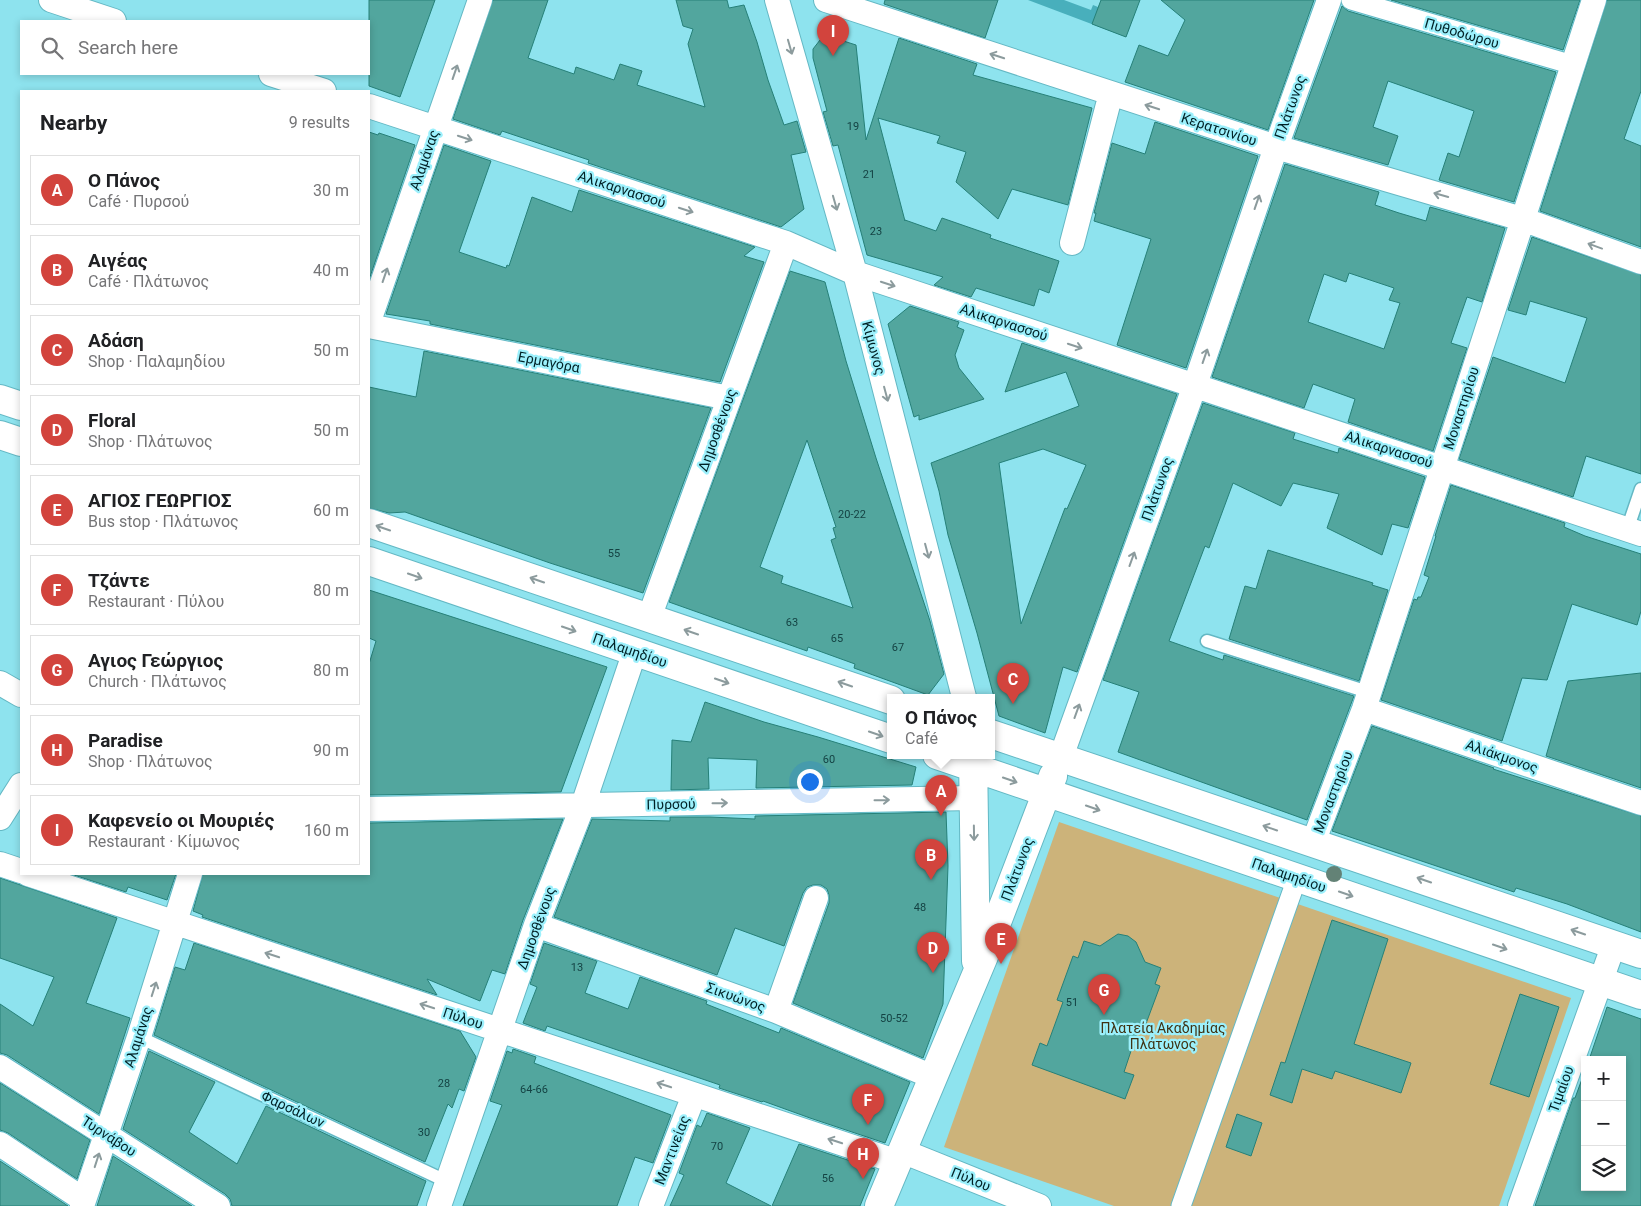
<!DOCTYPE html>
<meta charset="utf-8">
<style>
body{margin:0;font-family:Roboto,sans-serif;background:#f2f2f2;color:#202124}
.controls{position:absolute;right:15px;bottom:15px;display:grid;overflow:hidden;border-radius:0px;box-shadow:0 2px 8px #0003}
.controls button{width:45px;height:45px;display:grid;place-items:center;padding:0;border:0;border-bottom:1px solid #e0e0e0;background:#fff;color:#202124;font:25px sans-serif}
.you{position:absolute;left:809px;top:781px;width:18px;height:18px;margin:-12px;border:4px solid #fff;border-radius:50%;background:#1a73e8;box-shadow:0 0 0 8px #1a73e833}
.badge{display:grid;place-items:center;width:32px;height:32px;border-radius:50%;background:#d2443d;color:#fff;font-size:16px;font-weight:700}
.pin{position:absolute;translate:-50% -41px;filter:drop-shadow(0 1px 2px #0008)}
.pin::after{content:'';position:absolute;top:26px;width:18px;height:15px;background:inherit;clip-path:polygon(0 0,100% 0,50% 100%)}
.popup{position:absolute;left:887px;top:694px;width:108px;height:65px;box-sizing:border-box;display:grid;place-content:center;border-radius:0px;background:#fff;filter:drop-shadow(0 1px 4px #0005);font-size:16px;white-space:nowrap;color:#757577}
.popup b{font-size:19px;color:#202124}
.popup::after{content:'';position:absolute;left:50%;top:100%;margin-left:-10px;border:10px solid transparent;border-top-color:#fff}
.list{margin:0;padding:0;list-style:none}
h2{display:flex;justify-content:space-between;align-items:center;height:65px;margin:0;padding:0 20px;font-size:21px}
h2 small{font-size:16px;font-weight:400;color:#757577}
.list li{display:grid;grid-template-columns:32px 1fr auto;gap:15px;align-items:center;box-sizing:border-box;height:70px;margin:0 10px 10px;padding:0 10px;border:1px solid #e0e0e0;border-radius:0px}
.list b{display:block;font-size:19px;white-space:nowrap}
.list p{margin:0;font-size:16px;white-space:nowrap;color:#757577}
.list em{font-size:16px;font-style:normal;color:#757577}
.icon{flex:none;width:28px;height:28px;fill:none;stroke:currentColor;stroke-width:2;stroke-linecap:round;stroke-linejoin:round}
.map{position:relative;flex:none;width:1641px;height:1206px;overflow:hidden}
.search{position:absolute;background:#fff;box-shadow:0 2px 8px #0003;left:20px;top:20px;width:350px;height:55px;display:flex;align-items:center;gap:12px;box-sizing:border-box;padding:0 18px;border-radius:0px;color:#757577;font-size:19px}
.panel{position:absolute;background:#fff;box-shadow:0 2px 8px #0003;left:20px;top:90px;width:350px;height:785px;border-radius:0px}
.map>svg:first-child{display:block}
</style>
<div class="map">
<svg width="1641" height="1206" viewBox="0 0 1641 1206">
<rect width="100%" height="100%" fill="#8ee3ee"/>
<path fill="#ccb37a" d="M1059 822 1571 998 1499 1206H1114L944 1147Z"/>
<path fill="#48afbc" d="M1028 0H1064L1091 10 1093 5 1098 7 1101 0 1135 13 1126 37Z"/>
<path fill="#52a69e" stroke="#268078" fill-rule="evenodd" d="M369 0H435L400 97 369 86Z
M493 0H548L528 58 574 74 576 67 614 80 620 64 642 71 637 85 705 107 688 44 693 29 683 26 676 0H727L729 8 744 5 757 42 768 80 784 125 797 121 806 152 791 155 804 209 781 227 588 163 589 160 502 131 500 135 453 119Z
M885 0H998L985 38 884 4Z
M1101 0H1140L1126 37 1092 24Z
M1161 0H1314L1268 130 1125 82 1139 45 1168 56 1185 20Z
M1391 0H1580L1563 50Z
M1607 0H1641V91L1624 139 1641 146V247L1540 211Z
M1342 6 1348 11 1556 72 1514 202 1439 180 1448 153 1459 157 1474 111 1388 81 1373 127 1398 136 1388 165 1294 138Z
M831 37 856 45 866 140 899 38 977 64 973 75 1092 108 1068 205 1012 189 998 219 956 182 966 152 937 143 940 136 878 118 905 221V220L936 231 942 218 991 235 990 238 1059 261 1049 293 1039 289 1034 306 976 288 971 297 934 285 943 277 867 255 838 145 833 146 823 112 827 111 813 58V49L820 40Z
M1155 122 1258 156 1186 368 1117 345 1151 239 1094 221 1096 213H1094L1112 143 1145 154Z
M369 132 378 135 379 133 415 145 369 280Z
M444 145 491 161 459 252 506 268 507 265 509 266 532 197 572 212 579 190 755 247 744 256 764 262 720 382 430 324V321L386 314Z
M1285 164 1379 192 1375 205 1399 213 1426 221 1430 207 1505 228 1482 302 1467 297 1451 343 1467 348 1433 451 1348 422 1355 399 1313 384 1304 408 1212 377ZM1349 273 1394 288 1389 300 1400 303 1384 349 1308 322 1324 274 1346 282Z
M1532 237 1641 275V474L1586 456 1573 497 1459 459 1493 357 1565 383 1587 318 1530 301 1526 315 1508 310Z
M790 271 825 282 846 361 876 458 930 621 944 674 928 695 854 668 855 664 808 647 807 651 669 602ZM807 440 836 527 833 528 836 538 831 540 853 608 781 583 783 576 760 567Z
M910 306 959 322 957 327 964 330 955 355 959 368 984 399 919 420V415L914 417 888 324Z
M1022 343 1177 394 1077 672 1063 667 1045 733 999 716 977 633 948 535 939 491 931 463 1079 406 1066 372 1005 392ZM1043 449 1086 465 1067 509 1065 508 1021 624 999 463Z
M424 351 711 408 643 593 550 563 405 512 389 513 369 508V387L416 397Z
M1203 403 1295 433 1293 439 1338 453 1339 448 1425 477 1408 528 1392 524 1382 555 1327 528 1339 494 1293 483 1281 506 1233 483 1209 548 1205 546 1169 641 1223 660 1224 655 1354 696 1307 820 1118 752 1139 692 1103 680Z
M1451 485 1565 523 1564 527 1585 536 1641 554V611L1637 625 1572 604 1547 680 1522 678 1502 741 1381 700 1414 599 1417 600 1418 597H1421L1429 577 1424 575 1436 536H1435Z
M1268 550 1373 583 1372 585 1388 590 1359 681 1229 639 1245 586 1256 589Z
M369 590 607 667 561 792 369 795V664L376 641 369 638Z
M1641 673V788L1546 756 1568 681Z
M705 702 764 722 818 737 916 767 912 785 756 788 757 760 708 758 709 789 671 790 672 740 691 742Z
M1372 726 1494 768 1493 769 1641 816V932L1567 904 1516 888 1514 892 1332 831Z
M946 812 948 866 943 1004 923 1058 793 1003 829 903V895L827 889 821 885H813L807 887 803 893 784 946 735 928 717 975 554 917 592 819 670 821V817H710L755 819V816Z
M563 819 523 920 505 974 492 970 480 1001 427 979 437 995 202 917 203 915 193 911 203 874H369V823Z
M71 874H176L167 900 128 887 126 892Z
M0 878 117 918 86 1003 130 1018 99 1114 7 1055 0 1053V1004L33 1026 54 977 0 958Z
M1332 920 1388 939 1354 1044 1411 1063 1401 1093 1335 1071 1332 1079 1302 1069 1292 1103 1270 1095 1281 1062 1285 1063Z
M1118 934 1128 936 1136 942 1145 962 1161 968 1155 984 1160 986 1144 1029 1139 1027 1124 1072 1134 1075 1125 1099 1032 1065 1040 1043 1047 1046 1063 1002 1057 1000 1073 956 1078 958 1084 941 1100 946Z
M194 943 460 1031 476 1057 464 1091 459 1089 452 1108 448 1104 425 1162 154 1035 175 967 185 970Z
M544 943 597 961 585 993 628 1009 640 977 707 1001 706 1004 779 1033 781 1028 910 1082 885 1143 810 1118 763 1101 762 1102 719 1088 720 1085 547 1026 545 1031 523 1023 537 987 530 984Z
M1520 994 1559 1007 1529 1097 1490 1084Z
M1607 1007 1641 1019V1206H1535L1573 1098H1575L1585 1071V1187H1622V1060H1589Z
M513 1049 536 1057 534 1063 671 1115 653 1163 635 1157 617 1206H463L502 1105 490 1101 507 1051 512 1053Z
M149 1051 215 1082 189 1132 237 1164 266 1106 426 1181 417 1206H232L230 1199 225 1194 123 1129Z
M0 1083 90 1140 77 1179 8 1133 0 1130Z
M707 1113 750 1128 726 1183 771 1206H670L684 1175 679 1173 697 1125 701 1127Z
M1237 1114 1262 1123 1251 1156 1226 1147Z
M799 1144 875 1169 860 1206H772Z
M113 1156 192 1206H97Z
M0 1161 68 1206H0Z"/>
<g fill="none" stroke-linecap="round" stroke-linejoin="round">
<defs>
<path id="service" d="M1627 530 1641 489
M1207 641 1368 692
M139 1037 448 1182"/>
<path id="pedestrian" d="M1351 0 1573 65
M1181 1206 1297 878"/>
<path id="minor" d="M51 0 114 21
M777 0 855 273 964 697
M826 0 1276 147 1522 219 1641 262
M271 74 324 91
M369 106 786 243 855 273 1641 534
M1072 243 1111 93
M369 321 480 0
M369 326 729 398
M649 618 786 243
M0 683 21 695
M1364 709 1641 803
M1061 757 1195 385 1276 147 1329 0
M369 809 974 798
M0 818 21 785
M1313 843 1364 709 1594 0
M0 864 21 871
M28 874 898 1162
M536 925 776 1011 933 1077
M776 1011 816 898
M0 1067 218 1206
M0 1144 84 1200
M902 1151 1039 1206
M82 1206 139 1037 190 874
M439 1206 536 925 583 805 635 651
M651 1206 694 1095
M1520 1206 1614 944"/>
<path id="tertiary" d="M0 399 21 406
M0 435 21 442
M369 523 891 700
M369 561 891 739
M991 734 1641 954
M937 755 1641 995
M973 755 976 961
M879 1206 984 956 1053 776"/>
</defs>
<use href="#service" stroke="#64b8c4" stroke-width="15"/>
<use href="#pedestrian" stroke="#64b8c4" stroke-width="21"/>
<use href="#minor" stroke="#64b8c4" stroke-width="26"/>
<use href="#tertiary" stroke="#64b8c4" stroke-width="30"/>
<use href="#service" stroke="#fff" stroke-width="12"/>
<use href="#pedestrian" stroke="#fff" stroke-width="19"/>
<use href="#minor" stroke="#fff" stroke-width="24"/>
<use href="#tertiary" stroke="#fff" stroke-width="28"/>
</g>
<circle fill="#638276" cx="1334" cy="874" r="8"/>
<defs><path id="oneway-shaft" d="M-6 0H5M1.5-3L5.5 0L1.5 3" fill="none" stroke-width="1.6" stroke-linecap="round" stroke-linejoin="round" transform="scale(1.25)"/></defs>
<g stroke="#8c9b9d">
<use href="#oneway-shaft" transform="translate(790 47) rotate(74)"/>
<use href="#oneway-shaft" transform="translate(997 56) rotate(-162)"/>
<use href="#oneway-shaft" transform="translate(455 72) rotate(-71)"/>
<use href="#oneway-shaft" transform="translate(1152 107) rotate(-162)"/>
<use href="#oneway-shaft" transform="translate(465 138) rotate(18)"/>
<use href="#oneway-shaft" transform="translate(1441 195) rotate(-164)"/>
<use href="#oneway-shaft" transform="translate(1257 202) rotate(-71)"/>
<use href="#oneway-shaft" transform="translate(835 203) rotate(74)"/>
<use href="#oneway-shaft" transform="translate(686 210) rotate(18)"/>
<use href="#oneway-shaft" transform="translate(1595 246) rotate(-160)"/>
<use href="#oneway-shaft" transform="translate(385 275) rotate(-71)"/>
<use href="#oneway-shaft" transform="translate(888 284) rotate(18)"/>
<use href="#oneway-shaft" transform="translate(1075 346) rotate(18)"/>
<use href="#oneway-shaft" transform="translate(1205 356) rotate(-71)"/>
<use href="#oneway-shaft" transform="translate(886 394) rotate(75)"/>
<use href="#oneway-shaft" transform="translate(383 528) rotate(-161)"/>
<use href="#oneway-shaft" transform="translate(927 551) rotate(75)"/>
<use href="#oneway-shaft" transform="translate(1132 559) rotate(-70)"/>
<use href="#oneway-shaft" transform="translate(415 576) rotate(19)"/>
<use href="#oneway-shaft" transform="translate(537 580) rotate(-161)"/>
<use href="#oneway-shaft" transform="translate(569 629) rotate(19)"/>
<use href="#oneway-shaft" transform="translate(691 632) rotate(-161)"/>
<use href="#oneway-shaft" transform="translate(722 681) rotate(19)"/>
<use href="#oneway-shaft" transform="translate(845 684) rotate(-161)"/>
<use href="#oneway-shaft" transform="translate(1077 711) rotate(-70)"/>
<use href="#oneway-shaft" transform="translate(876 734) rotate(19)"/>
<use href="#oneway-shaft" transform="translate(1010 780) rotate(19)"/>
<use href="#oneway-shaft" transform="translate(882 800) rotate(-1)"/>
<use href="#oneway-shaft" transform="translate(720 803) rotate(-1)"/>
<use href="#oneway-shaft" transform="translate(1093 808) rotate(19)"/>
<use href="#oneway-shaft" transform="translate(1270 828) rotate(-161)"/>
<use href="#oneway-shaft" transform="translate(974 833) rotate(89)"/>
<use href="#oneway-shaft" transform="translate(1424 880) rotate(-161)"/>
<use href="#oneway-shaft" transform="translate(1346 894) rotate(19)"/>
<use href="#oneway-shaft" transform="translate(1578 932) rotate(-161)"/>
<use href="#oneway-shaft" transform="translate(1500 947) rotate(19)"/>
<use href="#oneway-shaft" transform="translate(272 955) rotate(-162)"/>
<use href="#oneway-shaft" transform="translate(154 989) rotate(-72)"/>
<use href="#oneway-shaft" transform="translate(427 1006) rotate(-162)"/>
<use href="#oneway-shaft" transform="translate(664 1085) rotate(-162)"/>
<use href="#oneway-shaft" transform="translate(835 1141) rotate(-162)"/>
<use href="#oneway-shaft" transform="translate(97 1160) rotate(-72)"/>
</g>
<g text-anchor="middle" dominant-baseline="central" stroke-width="4.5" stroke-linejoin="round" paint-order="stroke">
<g font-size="11" fill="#144243">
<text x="853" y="126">19</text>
<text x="869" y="174">21</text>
<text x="876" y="231">23</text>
<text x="852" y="514">20-22</text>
<text x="614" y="553">55</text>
<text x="792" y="622">63</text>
<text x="837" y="638">65</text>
<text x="898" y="647">67</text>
<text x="829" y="759">60</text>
<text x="920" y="907">48</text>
<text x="577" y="967">13</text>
<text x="1072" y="1002">51</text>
<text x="894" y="1018">50-52</text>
<text x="444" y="1083">28</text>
<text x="534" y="1089">64-66</text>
<text x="424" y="1132">30</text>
<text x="717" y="1146">70</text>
<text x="828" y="1178">56</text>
</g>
<g font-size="14" fill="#002125" stroke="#9cf0fc">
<text transform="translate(1462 33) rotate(16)">Πυθοδώρου</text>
<text transform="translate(1290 107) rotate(-70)">Πλάτωνος</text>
<text transform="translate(1219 129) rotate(18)">Κερατσινίου</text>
<text transform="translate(424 160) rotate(-71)">Αλαμάνας</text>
<text transform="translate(622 189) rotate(18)">Αλικαρνασσού</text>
<text transform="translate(1004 322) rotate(18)">Αλικαρνασσού</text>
<text transform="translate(874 348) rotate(75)">Κίμωνος</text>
<text transform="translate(549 362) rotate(11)">Ερμαγόρα</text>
<text transform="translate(1461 408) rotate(-72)">Μοναστηρίου</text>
<text transform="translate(717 430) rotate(-70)">Δημοσθένους</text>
<text transform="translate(1389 449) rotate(18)">Αλικαρνασσού</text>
<text transform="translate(1157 489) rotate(-70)">Πλάτωνος</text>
<text transform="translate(630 650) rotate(19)">Παλαμηδίου</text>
<text transform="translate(1502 756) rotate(19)">Αλιάκμονος</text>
<text transform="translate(1333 792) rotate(-69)">Μοναστηρίου</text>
<text transform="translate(671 804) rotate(-1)">Πυρσού</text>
<text transform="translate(1017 869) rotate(-69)">Πλάτωνος</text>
<text transform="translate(1289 875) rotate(19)">Παλαμηδίου</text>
<text transform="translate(536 928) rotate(-70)">Δημοσθένους</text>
<text transform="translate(736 997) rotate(20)">Σικυώνος</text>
<text transform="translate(463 1018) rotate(18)">Πύλου</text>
<text transform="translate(138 1037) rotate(-72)">Αλαμάνας</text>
<text transform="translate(1561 1089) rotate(-70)">Τιμαίου</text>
<text transform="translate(293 1109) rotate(25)">Φαρσάλων</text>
<text transform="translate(109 1136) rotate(33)">Τυρνάβου</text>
<text transform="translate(672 1150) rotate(-69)">Μαντινείας</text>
<text transform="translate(971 1179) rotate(22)">Πύλου</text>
</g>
<g font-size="14" fill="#3f3213" stroke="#9cf0fc">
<text x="1163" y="1028">Πλατεία Ακαδημίας<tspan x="1163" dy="16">Πλάτωνος</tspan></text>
</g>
</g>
</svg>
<div class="controls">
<button>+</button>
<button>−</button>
<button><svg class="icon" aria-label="layers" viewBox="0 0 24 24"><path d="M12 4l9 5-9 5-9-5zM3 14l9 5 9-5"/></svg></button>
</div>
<div class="you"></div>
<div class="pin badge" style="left:941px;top:816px">A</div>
<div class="popup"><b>Ο Πάνος</b>Café</div>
<div class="pin badge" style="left:931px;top:880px">B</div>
<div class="pin badge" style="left:1013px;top:704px">C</div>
<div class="pin badge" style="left:933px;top:973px">D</div>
<div class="pin badge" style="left:1001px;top:964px">E</div>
<div class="pin badge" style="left:868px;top:1125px">F</div>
<div class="pin badge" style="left:1104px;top:1015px">G</div>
<div class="pin badge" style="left:863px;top:1179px">H</div>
<div class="pin badge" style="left:833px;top:56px">I</div>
<div class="search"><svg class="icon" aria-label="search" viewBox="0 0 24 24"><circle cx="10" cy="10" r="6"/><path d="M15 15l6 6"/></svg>Search here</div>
<section class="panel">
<h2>Nearby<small>9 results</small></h2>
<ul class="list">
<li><span class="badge">A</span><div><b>Ο Πάνος</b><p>Café · Πυρσού</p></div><em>30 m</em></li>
<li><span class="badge">B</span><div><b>Αιγέας</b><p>Café · Πλάτωνος</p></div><em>40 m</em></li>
<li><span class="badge">C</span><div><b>Αδάση</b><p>Shop · Παλαμηδίου</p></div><em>50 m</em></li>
<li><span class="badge">D</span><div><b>Floral</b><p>Shop · Πλάτωνος</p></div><em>50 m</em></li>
<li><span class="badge">E</span><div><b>ΑΓΙΟΣ ΓΕΩΡΓΙΟΣ</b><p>Bus stop · Πλάτωνος</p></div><em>60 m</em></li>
<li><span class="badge">F</span><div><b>Τζάντε</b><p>Restaurant · Πύλου</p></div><em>80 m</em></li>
<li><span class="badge">G</span><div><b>Αγιος Γεώργιος</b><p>Church · Πλάτωνος</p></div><em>80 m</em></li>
<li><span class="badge">H</span><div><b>Paradise</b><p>Shop · Πλάτωνος</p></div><em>90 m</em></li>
<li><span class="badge">I</span><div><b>Καφενείο οι Μουριές</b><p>Restaurant · Κίμωνος</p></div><em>160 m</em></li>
</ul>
</section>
</div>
